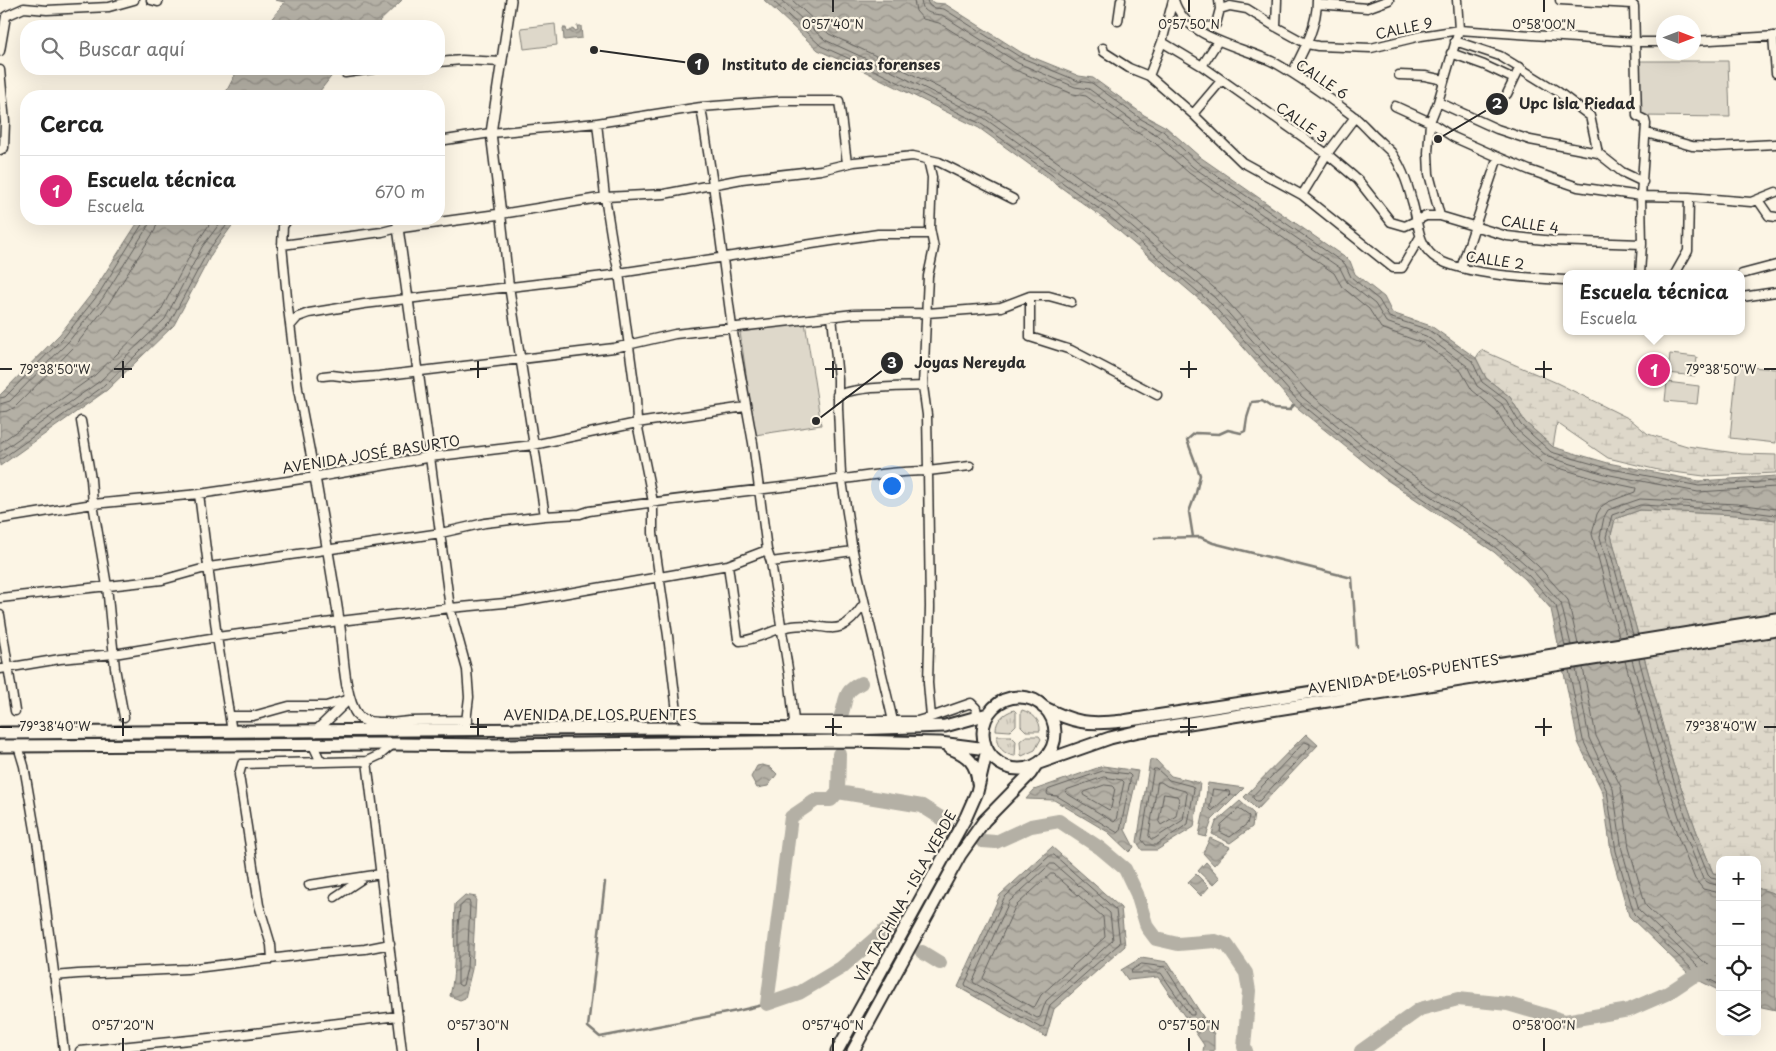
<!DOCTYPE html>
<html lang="es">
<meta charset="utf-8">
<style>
body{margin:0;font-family:"Playpen Sans",sans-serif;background:#f2f2f2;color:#222}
.controls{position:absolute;right:15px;bottom:15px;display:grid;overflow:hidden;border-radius:10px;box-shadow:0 5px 20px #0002}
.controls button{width:45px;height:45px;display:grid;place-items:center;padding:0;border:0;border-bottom:1px solid #e0e0e0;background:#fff;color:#222;font:25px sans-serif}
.compass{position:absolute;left:1656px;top:15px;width:45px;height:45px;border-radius:50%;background:#fff;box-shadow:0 5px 20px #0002;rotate:90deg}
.you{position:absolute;left:891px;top:485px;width:18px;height:18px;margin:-12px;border:4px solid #fff;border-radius:50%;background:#1a73e8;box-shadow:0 0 0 8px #1a73e833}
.badge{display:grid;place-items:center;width:32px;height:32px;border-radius:50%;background:#db2777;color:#fff;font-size:16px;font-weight:700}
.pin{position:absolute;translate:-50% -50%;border:2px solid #fff;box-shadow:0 1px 5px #0006}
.popup{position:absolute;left:1563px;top:270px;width:182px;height:65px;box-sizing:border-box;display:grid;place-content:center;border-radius:10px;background:#fff;filter:drop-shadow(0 1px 4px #0005);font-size:16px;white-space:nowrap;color:#767676}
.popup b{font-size:19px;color:#222}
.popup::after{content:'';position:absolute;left:50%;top:100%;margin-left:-10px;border:10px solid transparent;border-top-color:#fff}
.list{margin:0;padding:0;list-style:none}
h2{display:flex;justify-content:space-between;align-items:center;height:65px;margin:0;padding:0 20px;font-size:21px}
h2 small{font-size:16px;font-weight:400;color:#767676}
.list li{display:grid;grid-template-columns:32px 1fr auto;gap:15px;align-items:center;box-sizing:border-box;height:70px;padding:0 20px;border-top:1px solid #e0e0e0}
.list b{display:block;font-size:19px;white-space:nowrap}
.list p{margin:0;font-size:16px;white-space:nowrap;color:#767676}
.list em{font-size:16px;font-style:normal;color:#767676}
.icon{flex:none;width:28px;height:28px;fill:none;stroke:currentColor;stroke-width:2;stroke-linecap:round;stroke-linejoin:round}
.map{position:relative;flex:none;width:1776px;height:1051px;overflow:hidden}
.search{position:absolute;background:#fff;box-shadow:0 5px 20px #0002;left:20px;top:20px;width:425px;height:55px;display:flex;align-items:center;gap:12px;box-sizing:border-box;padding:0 18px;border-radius:20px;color:#767676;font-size:19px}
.panel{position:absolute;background:#fff;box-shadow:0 5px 20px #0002;left:20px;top:90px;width:425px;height:135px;border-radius:20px}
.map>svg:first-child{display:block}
</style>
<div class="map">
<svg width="1776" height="1051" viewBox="0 0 1776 1051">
<defs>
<pattern id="grass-tufts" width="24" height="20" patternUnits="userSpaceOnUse" patternTransform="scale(1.25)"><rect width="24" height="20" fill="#ded8ca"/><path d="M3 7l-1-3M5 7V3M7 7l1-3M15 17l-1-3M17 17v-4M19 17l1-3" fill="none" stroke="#bfbaae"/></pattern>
<pattern id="wetland-marsh" width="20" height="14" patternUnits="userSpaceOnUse" patternTransform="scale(1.25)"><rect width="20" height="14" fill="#ded8ca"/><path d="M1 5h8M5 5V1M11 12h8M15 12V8" fill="none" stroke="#bfbaae"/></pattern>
<pattern id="water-waves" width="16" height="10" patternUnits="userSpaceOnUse" patternTransform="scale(1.25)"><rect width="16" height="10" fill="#b4b0a5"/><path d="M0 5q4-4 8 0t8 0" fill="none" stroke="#938f87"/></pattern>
</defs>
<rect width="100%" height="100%" fill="#fcf5e5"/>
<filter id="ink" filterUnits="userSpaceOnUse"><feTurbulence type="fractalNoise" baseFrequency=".02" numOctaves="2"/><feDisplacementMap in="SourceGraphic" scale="10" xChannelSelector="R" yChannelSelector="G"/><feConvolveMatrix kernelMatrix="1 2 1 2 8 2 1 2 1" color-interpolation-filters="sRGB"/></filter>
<g filter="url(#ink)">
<path fill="url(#grass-tufts)" stroke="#84827a" d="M1014 710 1016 712V725L1010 731 996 730C996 720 1004 713 1014 710Z
M1022 710C1032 713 1041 720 1040 731H1026L1021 726V712Z
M997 736H1011L1016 741 1015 756C1005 755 995 746 997 736Z
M1026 736H1039L1041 739 1035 750 1022 756 1021 755 1020 741Z"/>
<path fill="url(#wetland-marsh)" stroke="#84827a" d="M1481 350 1557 383 1630 419 1648 434 1687 446 1742 454 1776 455V473L1704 476 1658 470 1608 458 1557 423 1553 447 1525 422 1510 397 1486 378 1476 358Z
M1640 510 1736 515 1776 520V894L1757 888V860H1720V875L1713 873 1696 830 1673 764 1611 535 1615 519Z"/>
<path fill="#ded8ca" stroke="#84827a" d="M555 24 557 45 524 49 521 28Z
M1640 61H1728L1730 117 1641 116Z
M805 322 821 425 755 435 740 332Z
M1670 354 1697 357 1695 376 1668 373Z
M1737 366 1776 369V443L1730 438Z
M1667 382 1699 386 1697 404 1665 401Z"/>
<path fill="url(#water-waves)" stroke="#7d7b74" d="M275 0H402L375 26H266L285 2Z
M764 0H930L934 3 945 4 1022 53 1079 76 1093 78 1144 115 1166 127 1200 157 1350 261 1355 274 1384 297 1392 313 1431 326 1476 358 1486 378 1510 397 1525 422 1553 447 1608 463 1699 481 1776 476V520L1736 515 1640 510 1615 519 1611 535 1673 764 1696 830 1713 873 1720 875V991L1692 977 1629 916 1611 852 1603 793 1578 742 1551 609 1525 579 1494 552 1384 478 1294 405 1207 306 1106 220 979 128 866 72 818 50Z
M577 26H581L582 38 564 40 563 28H566L567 32 573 29 574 31 578 30Z
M238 69H337L316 96H224Z
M140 219H237L212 253 174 325 107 390 0 466V395L60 334 93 292Z
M1306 734 1318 745 1257 810 1244 797Z
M1150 760H1156L1171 776 1200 783 1194 827 1157 850H1142L1137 842Z
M762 765 770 767 777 774 768 786 757 788 751 777 757 766Z
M1103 766 1138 771 1125 830 1134 847 1129 852 1108 832 1054 800 1026 799 1034 790Z
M1208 783 1244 788 1212 820 1206 837 1199 835 1204 811Z
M1240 801 1254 814 1252 827 1230 843 1212 834 1216 822Z
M1210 838 1230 847 1214 865 1203 853Z
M1052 847 1121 908 1125 946 1054 1009 1046 1037 958 987 1000 895Z
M1206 862 1220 878 1213 885 1198 871Z
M1196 874 1209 887 1201 896 1188 883Z
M1757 888 1776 894V1010L1757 1006Z
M465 895 476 897 472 969 465 998 460 1000 450 996C457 970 453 932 455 904Z
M1141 958 1168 962 1214 1034V1051H1203L1204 1045 1158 977 1128 980 1121 970Z"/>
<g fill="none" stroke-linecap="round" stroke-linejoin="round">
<path stroke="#62605c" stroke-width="1" d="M772 0 821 46 868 67 981 124 1109 216 1211 303 1298 401 1387 474 1496 548 1529 576 1556 606 1565 646
M781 0 825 40 871 61 984 118 1113 211 1215 298 1302 397 1391 469 1500 542 1533 571 1561 603 1571 645
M792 0 829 34 874 55 989 113 1118 205 1220 293 1307 391 1395 463 1505 537 1538 566 1568 600 1578 644
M914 0 916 11 923 19 939 23 1013 69 1073 94 1086 96 1133 130 1155 143 1189 173 1334 273 1342 287 1369 309 1381 328 1423 343 1461 371 1472 390 1496 410 1510 433 1542 463 1603 481 1636 488 1635 492 1608 502 1602 506 1597 514 1592 534 1619 637
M921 0C922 13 931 14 942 15L1018 63 1075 87 1089 89 1137 124 1159 136 1193 167 1340 268 1347 282 1375 304 1386 322 1426 336 1467 366 1477 386 1502 404 1516 429 1548 457 1605 474 1698 492 1776 487
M927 0C928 9 937 8 944 9L1020 57 1078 81 1092 83 1141 119 1163 131 1197 162 1345 264 1351 277 1379 300 1389 317 1429 330 1472 361 1482 382 1506 400 1521 425 1551 452 1607 468 1699 486 1776 481
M0 398 5 397 64 337 98 295 143 223 144 219
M0 404 10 401 69 341 103 298 148 226 150 219
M0 412 8 411 15 407 75 346 109 303 155 230 158 219
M0 443 95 375 159 314 196 244 213 219
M0 452 100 381 165 319 202 247 223 219
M0 460 104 386 170 322 208 251 231 219
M1633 635 1606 537 1612 515 1640 505 1736 510 1776 515
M1626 636 1600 537 1604 517 1608 510 1640 499 1737 504 1776 509
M1639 659C1658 732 1679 805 1708 875L1711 878 1720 880
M1632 660 1662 767 1685 834 1703 879 1709 883 1720 886
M1625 661 1655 769 1678 837 1695 879 1703 889 1720 893
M1583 668 1596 736 1621 787 1629 848 1646 906 1703 961 1720 970
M1576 669 1589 738 1613 789 1622 850 1639 910 1699 967 1720 978
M1569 670 1583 740 1607 791 1616 851 1634 914 1695 972 1720 985
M1305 742 1310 744V747L1259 801H1256L1253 798V796Z
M1154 769H1157L1169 780 1192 786 1194 789 1188 824 1156 845H1146L1142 840Z
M1103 771 1129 774 1131 776 1120 831 1118 833 1057 796 1048 795 1047 793 1048 790Z
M1104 777 1122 780 1124 782 1116 820 1114 822 1066 793 1067 790Z
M1158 782H1161L1167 786 1185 791 1187 794 1183 820 1154 839H1151L1149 836Z
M1105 785 1113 786 1115 788 1111 808 1109 810 1083 795 1085 792Z
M1213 789 1229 791 1230 794 1212 811 1210 809Z
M1164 794 1177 796 1179 799 1176 816 1161 825 1159 822Z
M1239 809 1249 816 1247 824 1230 837 1220 832 1221 825Z
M1051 855H1054L1116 910 1120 943 1050 1005 1044 1026 1041 1028 966 986 965 984 1004 898Z
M1051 864H1054L1110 913 1113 940 1046 1001 1040 1017 1037 1018 974 983 973 981 1009 902Z
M1051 874H1054L1103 917 1105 937 1041 995 1035 1006 1032 1007 984 980 983 978 1015 907Z
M466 901H469L470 903 467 968 463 985 461 986 458 984V926L460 907Z
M1142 964 1165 967 1194 1012V1015H1190L1161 973H1131L1132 970Z"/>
<path stroke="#7d7b74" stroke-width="2.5" d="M1193 537 1189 512 1196 493 1200 475 1187 440 1195 433 1219 434 1228 430 1241 433 1245 431 1247 418 1252 402 1262 401 1274 409 1289 410 1294 405
M1155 538 1200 537 1213 543 1352 578 1357 647
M605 882 588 1027 600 1037 737 1011 767 1004"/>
<path stroke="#b4b0a5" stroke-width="14" d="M840 718C848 700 841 693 861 683
M839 754 838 792 831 800H816L791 817 767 1004 799 993 841 968 885 930 891 934
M838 792 922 806 946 821
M982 841 996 842 1031 826 1059 821 1100 848 1125 869 1137 894 1147 927 1156 939 1178 944 1215 941 1227 945 1246 973 1249 991 1244 1047 1246 1051
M922 952 940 963
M1361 1051 1420 1009 1458 999 1508 1004 1565 1021 1629 1010 1668 993 1692 977 1720 968"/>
<defs>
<path id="minor" d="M151 0 158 2
M1173 0 1162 42 1149 76 1193 114 1242 162 1302 195 1393 268H1402L1420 237
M1174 0C1186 41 1245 46 1277 64 1303 79 1328 97 1352 115 1359 120 1365 127 1372 134 1378 140 1385 146 1391 152 1401 165 1408 185 1412 201 1418 219 1417 243 1433 256 1456 275 1535 278 1566 280
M1560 0 1632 4 1634 6 1637 116 1645 120 1646 124 1641 196 1642 244 1640 274
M1317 4 1367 8 1389 0
M1220 9 1230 6 1247 9 1276 27 1307 44 1318 46 1371 48 1421 36 1459 30 1635 42H1664
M1118 21 1121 0
M1216 24 1220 9 1219 0
M1276 27 1277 0
M1773 36 1776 73
M1455 41 1500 56 1557 91 1590 116 1598 153
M1694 41 1776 36
M1162 42 1202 66 1327 154 1358 180 1391 222 1405 226 1426 216H1440L1507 236 1554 241 1642 244
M1103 48 1104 52 1129 68 1149 76
M0 51 6 16 24 8 47 10 109 7 134 0
M1451 53 1484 65 1514 79
M439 62 462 60 502 62
M1202 66 1218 41
M0 70 5 122 4 148 0 150
M345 73 373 69
M1292 73C1304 50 1317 27 1317 0
M1399 75 1425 76 1444 80
M1507 94 1520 67
M1438 102 1497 129 1530 140 1598 153 1622 172 1643 182
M1395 106 1430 122 1453 137 1498 157 1529 170 1578 187 1641 196 1689 197 1751 202 1776 192
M701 107 713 184 732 327 753 443 767 550 771 562 789 675 794 721 791 728
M1193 114 1221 81
M597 123 605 197 613 247 619 273 636 398 637 423 653 502V533L668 636 677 712 687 722 698 726
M1646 133 1692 146 1715 147 1776 144
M439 141 491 133 597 123 701 107 781 101H839L847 163
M928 160 932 177 930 228 934 248 928 276 923 386 927 415 928 471 970 466
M1302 195 1327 154 1355 117
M1758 200 1769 216 1776 217
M1440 216 1429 174 1428 153 1430 122 1438 102 1459 30 1457 0
M282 245 382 232 398 228 397 219
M1461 268 1498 157
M1675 274 1688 251 1689 197
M1742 274 1776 265
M1030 296V337L1071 350 1157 395
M1742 297 1776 292
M832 316 838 379V408L841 474 853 551
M291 325 298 317 309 313 364 304 613 275 619 273 878 234H931
M323 376 332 375 355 378 379 376 614 348 675 334 854 314 927 313 980 309 1001 307 1030 296H1049L1071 302
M837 395C863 386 897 387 923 386
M81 421 91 479 93 504 107 586 115 668 124 717
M199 494 217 637 232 732
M545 516 509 286 501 214 605 197 664 194 742 179 821 170 854 162 913 156 939 162 1013 199
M0 519 93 504 199 494 315 477 298 389 288 308 282 245 283 226 288 219
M771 562 853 551C865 608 880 664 893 721
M728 565 738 639 740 641C758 640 774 628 792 626 829 621 837 644 864 604
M0 598 162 580 209 567 441 533 485 523 545 516 580 514 589 511C659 501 729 493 800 485 843 480 885 471 928 471L930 607 928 683 931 717
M0 615 15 711
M0 669 60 659 114 654 217 637 340 621 450 608 517 602 728 565 767 550
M230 716H253L289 706H326L349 699
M794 721H917L931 717 971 703 976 708 978 718
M390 723 409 721 468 720
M465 730 469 697 467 670 450 608 430 457 533 445 637 423 745 407
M313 745 319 758 323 761
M18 746 24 766 38 847 64 1051
M367 761 402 1051
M309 885 381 874
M335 897 362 879
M272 959 271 945 259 905 239 775 242 764 367 761 380 755 393 744
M54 976 78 974 187 969 319 953 365 949 390 944
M80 1051 229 1036 398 1016"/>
<path id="tertiary" d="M393 731 390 723C381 722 364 724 358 716 343 697 343 644 339 620 332 572 323 524 315 477L430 457 398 228 501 214 491 133 511 0
M315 732 349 699"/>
<path id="primary" d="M983 733a36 36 0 1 1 72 0a36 36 0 1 1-72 0Z
M1043 707C1074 723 1088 725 1123 721L1509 662 1776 619
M0 733 667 728 850 729 945 726 988 714
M0 746 393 744 491 745 847 741 940 743 987 749
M950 748C968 755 977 764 978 783
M1039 763 1110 738 1139 731 1776 630
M837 1051 966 817 977 792 987 750
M853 1051 960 855 984 821 1030 774 1036 765"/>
</defs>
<use href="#minor" stroke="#2b2b2b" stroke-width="11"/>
<use href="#tertiary" stroke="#2b2b2b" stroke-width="12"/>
<use href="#primary" stroke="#2b2b2b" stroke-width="15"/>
<use href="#minor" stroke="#fcf5e5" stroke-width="8"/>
<use href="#tertiary" stroke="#fcf5e5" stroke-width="9"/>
<use href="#primary" stroke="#fcf5e5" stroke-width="11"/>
</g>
</g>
<path fill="none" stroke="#2b2b2b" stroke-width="2" d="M833 0V12M1189 0V12M1544 0V12M123 361V378M478 361V378M833 361V378M1189 361V378M1544 361V378M0 369H12M114 369H132M470 369H487M825 369H842M1180 369H1197M1535 369H1552M1764 369H1776M123 718V736M478 718V736M833 718V736M1189 718V736M1544 718V736M0 727H12M114 727H132M470 727H487M825 727H842M1180 727H1197M1535 727H1552M1764 727H1776M123 1038V1051M478 1038V1051M833 1038V1051M1189 1038V1051M1544 1038V1051"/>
<g text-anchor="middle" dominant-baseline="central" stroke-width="4.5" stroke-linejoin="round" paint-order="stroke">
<g font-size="14" fill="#2b2b2b" stroke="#fcf5e5">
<text transform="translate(1404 28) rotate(-12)">CALLE 9</text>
<text transform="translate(1322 79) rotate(34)">CALLE 6</text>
<text transform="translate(1302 122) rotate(35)">CALLE 3</text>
<text transform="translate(1530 224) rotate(8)">CALLE 4</text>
<text transform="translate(1495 260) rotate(8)">CALLE 2</text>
<text transform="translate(371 454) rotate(-9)">AVENIDA JOSÉ BASURTO</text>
<text transform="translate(1403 674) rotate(-9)">AVENIDA DE LOS PUENTES</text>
<text x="600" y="714">AVENIDA DE LOS PUENTES</text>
<text transform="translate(905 896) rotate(-61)">VÍA TACHINA - ISLA VERDE</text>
</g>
</g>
<g font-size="12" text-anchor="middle" fill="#2b2b2b" stroke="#fcf5e5" stroke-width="4.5" stroke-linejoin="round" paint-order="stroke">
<text x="833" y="29">0°57'40"N</text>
<text x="1189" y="29">0°57'50"N</text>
<text x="1544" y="29">0°58'00"N</text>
<text x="1721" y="374">79°38'50"W</text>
<text x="55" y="374">79°38'50"W</text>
<text x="1721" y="731">79°38'40"W</text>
<text x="55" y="731">79°38'40"W</text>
<text x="123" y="1030">0°57'20"N</text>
<text x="478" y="1030">0°57'30"N</text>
<text x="833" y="1030">0°57'40"N</text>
<text x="1189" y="1030">0°57'50"N</text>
<text x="1544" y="1030">0°58'00"N</text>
</g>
<path fill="none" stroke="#2b2b2b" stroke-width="2" d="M594 50L698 64M1438 139L1497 104M816 421L892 363"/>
<g fill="#2b2b2b" stroke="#fcf5e5" stroke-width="2">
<circle cx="594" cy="50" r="5"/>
<circle cx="1438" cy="139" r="5"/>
<circle cx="816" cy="421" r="5"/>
<circle cx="698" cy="64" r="12"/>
<circle cx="1497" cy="104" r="12"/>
<circle cx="892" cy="363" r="12"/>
</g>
<g font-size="15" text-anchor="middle" font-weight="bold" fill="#fff">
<text x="698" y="70">1</text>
<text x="1497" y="109">2</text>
<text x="892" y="368">3</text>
</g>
<g font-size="15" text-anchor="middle" font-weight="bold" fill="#2b2b2b" stroke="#fcf5e5" stroke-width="4.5" stroke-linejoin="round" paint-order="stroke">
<text x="831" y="70">Instituto de ciencias forenses</text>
<text x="1577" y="109">Upc Isla Piedad</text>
<text x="970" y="368">Joyas Nereyda</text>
</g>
</svg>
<div class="controls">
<button>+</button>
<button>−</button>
<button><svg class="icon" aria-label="locate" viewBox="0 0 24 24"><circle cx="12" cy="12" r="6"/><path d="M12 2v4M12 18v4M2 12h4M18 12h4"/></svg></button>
<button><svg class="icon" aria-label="layers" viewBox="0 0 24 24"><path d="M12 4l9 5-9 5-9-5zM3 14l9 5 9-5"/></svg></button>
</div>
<svg class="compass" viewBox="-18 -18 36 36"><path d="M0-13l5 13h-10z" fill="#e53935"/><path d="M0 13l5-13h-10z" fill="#767676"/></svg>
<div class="you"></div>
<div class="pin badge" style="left:1654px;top:370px">1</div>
<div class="popup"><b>Escuela técnica</b>Escuela</div>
<div class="search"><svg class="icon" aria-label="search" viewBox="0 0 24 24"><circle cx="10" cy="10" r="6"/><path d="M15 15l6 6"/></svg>Buscar aquí</div>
<section class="panel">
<h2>Cerca<small></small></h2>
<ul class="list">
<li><span class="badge">1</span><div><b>Escuela técnica</b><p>Escuela</p></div><em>670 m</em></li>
</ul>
</section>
</div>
